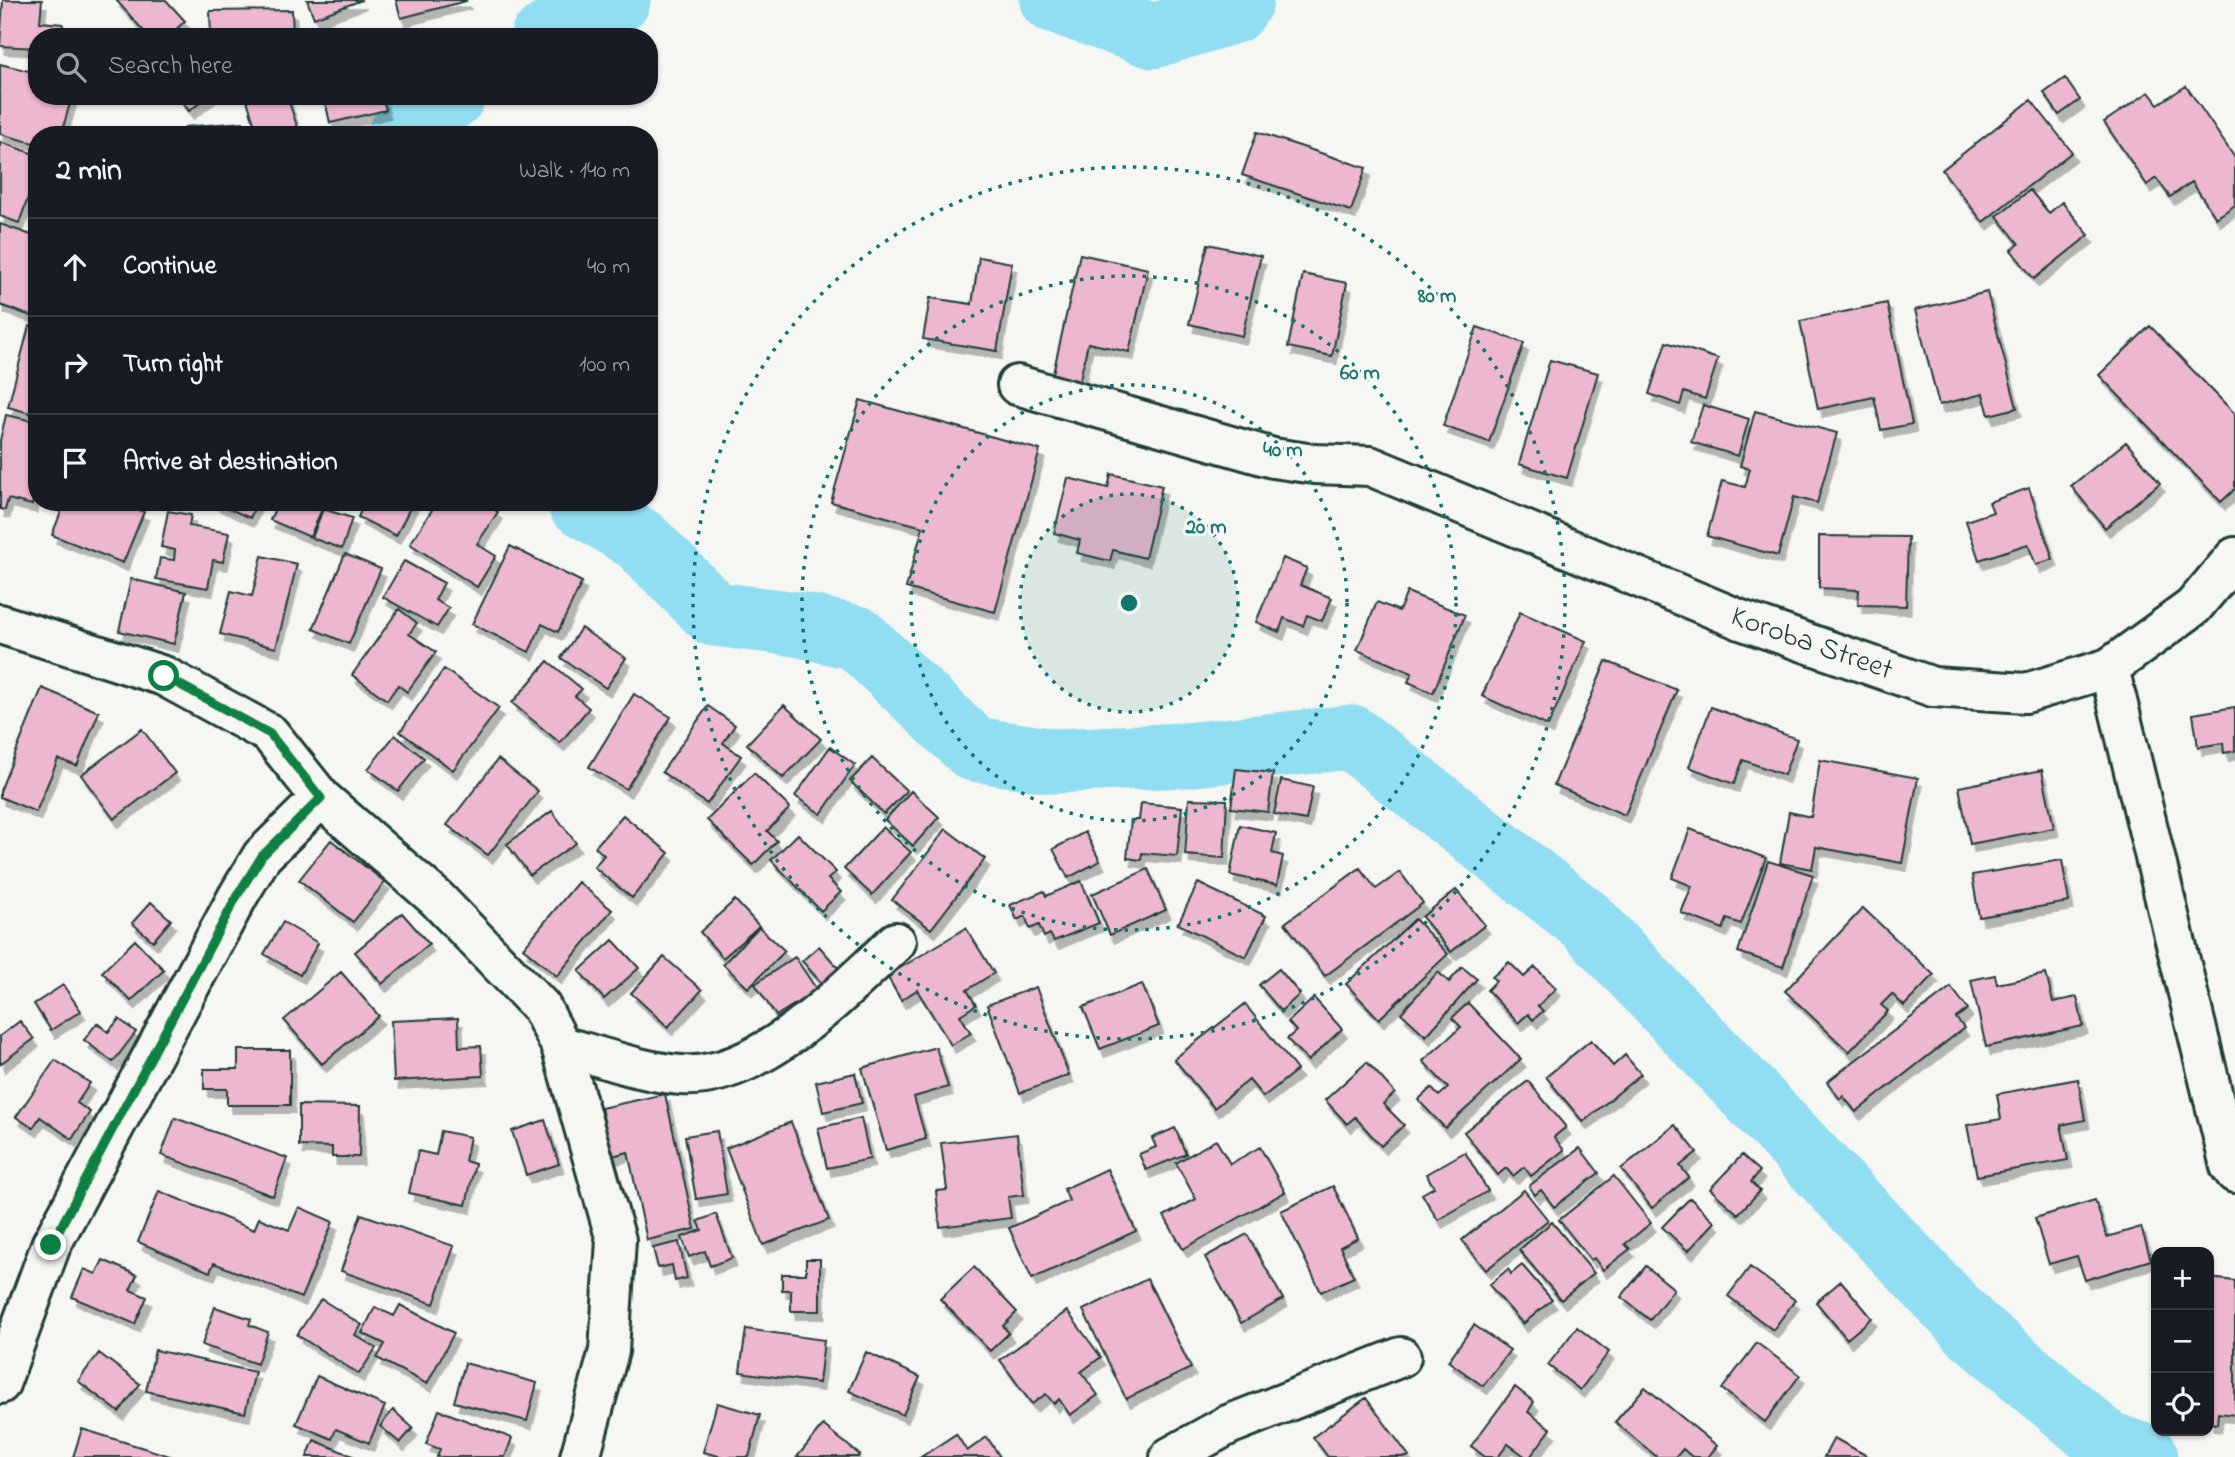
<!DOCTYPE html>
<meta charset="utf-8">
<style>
body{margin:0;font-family:"Indie Flower",sans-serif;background:#242831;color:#f1f3f6}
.controls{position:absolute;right:21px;bottom:21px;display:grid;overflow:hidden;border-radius:14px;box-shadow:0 2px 5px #0004}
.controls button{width:63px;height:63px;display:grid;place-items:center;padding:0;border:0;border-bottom:2px solid #363941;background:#171b24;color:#f1f3f6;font:35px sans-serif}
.stop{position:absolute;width:21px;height:21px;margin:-16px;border:5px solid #0b8043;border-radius:50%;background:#fff}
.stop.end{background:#0b8043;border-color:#fff;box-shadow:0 2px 7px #0008}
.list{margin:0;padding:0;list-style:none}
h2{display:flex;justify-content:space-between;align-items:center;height:91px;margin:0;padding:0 28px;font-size:30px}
h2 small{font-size:23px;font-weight:400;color:#9ea1a6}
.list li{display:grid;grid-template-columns:46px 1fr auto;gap:21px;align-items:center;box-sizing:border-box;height:98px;padding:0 28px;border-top:2px solid #363941}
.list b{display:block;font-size:26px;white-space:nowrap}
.list em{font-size:23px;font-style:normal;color:#9ea1a6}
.icon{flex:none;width:38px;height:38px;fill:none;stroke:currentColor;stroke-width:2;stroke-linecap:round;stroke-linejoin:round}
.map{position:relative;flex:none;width:2235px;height:1457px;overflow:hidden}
.search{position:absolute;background:#171b24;box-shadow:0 2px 5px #0004;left:28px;top:28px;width:630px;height:77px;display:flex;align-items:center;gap:18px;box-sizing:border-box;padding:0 24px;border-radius:28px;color:#9ea1a6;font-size:26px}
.panel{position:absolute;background:#171b24;box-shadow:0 2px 5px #0004;left:28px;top:126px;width:630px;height:385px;border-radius:28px}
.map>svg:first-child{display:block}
</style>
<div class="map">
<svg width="2235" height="1457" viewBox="0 0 2235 1457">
<defs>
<filter id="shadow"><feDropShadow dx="4.5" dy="8" stdDeviation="0" flood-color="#0004"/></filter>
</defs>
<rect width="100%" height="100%" fill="#f6f6f2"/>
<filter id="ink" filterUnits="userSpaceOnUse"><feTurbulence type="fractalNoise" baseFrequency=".0143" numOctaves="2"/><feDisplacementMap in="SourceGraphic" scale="14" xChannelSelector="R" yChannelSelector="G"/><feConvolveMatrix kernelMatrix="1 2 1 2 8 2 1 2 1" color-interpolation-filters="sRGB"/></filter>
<g filter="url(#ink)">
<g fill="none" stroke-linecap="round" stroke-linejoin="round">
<path stroke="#91ddf1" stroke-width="65" d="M1052 0 1153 36 1234 11 1241 0
M543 37 585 11 618 0
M400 135 453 96
M579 502 640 540 714 614 797 624 857 638 974 749 1054 761 1185 755 1351 737 1586 921 1970 1327 2106 1443 2146 1457"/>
</g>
<path fill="#edb7d0" stroke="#1f3d34" stroke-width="2" filter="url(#shadow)" d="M3 0H42L40 22 63 24 62 37H37V48L0 46Z
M116 0H166L185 21 168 37H149Z
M307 0H362L314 18Z
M396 0H465L466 1 401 18Z
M292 10 293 37H211L210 11Z
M0 64 37 73V96H72L61 135H37V144L0 134Z
M2065 78 2080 100 2059 115 2044 93Z
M2186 86 2235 158V205L2216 218 2192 182 2170 197 2156 178 2147 185 2104 122 2149 92 2158 104Z
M178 96H209L189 111Z
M287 96 300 135H258L246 97Z
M324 96H382L386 110 330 123Z
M2031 100 2072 152 1983 222 1942 170Z
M243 122 245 135H185V127Z
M1257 132 1366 168 1351 211 1242 175Z
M0 142 37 155V173L19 223 0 216Z
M2030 190 2049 213 2062 202 2089 235 2034 279 2011 250 2019 244 1997 216Z
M0 224 37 237V318L0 305Z
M1208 244 1261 256 1242 336 1189 324Z
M1080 254 1148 269 1129 352 1088 343 1079 384 1052 378Z
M979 257 1012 263 997 351 923 339 930 298 972 304Z
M1303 274 1347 283 1332 356 1288 347Z
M1987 292 2017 408 1989 415 1983 394 1939 405 1915 310Z
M1887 303 1912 424 1881 430 1874 397 1818 409 1800 321Z
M29 326 37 328V415L8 407Z
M2150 326 2235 414V489L2221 502 2099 375Z
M1477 327 1524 343 1489 442 1443 426Z
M1666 342 1718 359 1705 399 1684 392 1680 405 1649 394Z
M1550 360 1598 373 1567 478 1519 464Z
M860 400 1040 450 995 612 906 588 923 527 831 502Z
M1703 405 1749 419 1738 456 1691 442Z
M1755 411 1837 433 1817 503 1794 497 1778 556 1707 536 1722 481 1745 487 1750 469 1740 466Z
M6 415 37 422V487L32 505 8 499 5 510 0 509V440Z
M2126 442 2160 483 2105 528 2071 486Z
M1111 474 1162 486 1145 558 1113 550 1110 561 1077 553 1080 540 1054 533 1068 478 1108 488Z
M2029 488 2053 559 2036 565 2028 544 1979 560 1966 521 1993 512 1989 502Z
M65 502H130L129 506 144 512 123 563 52 535Z
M214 502H257L250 518Z
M278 502H325L310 537 270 520Z
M365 502H413L396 536 358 517Z
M437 502H483L498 512 477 544 496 556 477 587 410 544Z
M323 509 352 518 342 549 312 538Z
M168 511 191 515 189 526 229 533 223 562 213 560 208 588 156 579 160 558 174 560 175 550 161 547Z
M1819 536 1908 537 1906 606 1858 605 1859 590 1819 588Z
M510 546 582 582 558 632 542 624 529 652 472 624Z
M345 554 381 569 349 644 313 629Z
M262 556 297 564 276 648 220 634 231 591 252 596Z
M1283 558 1307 568 1300 585 1332 598 1322 621 1307 615 1303 626 1284 618 1279 632 1256 622Z
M404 561 444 583 435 600 449 608 437 627 383 597Z
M131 579 186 592 174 644 119 631Z
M1407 592 1465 615 1433 693 1408 682 1412 673 1357 650 1377 602 1399 611Z
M399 609 417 623 409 634 436 652 407 692 398 685 387 700 352 675Z
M1520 612 1586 641 1548 726 1482 696Z
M581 628 626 658 606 688 561 658Z
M548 661 582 689 575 696 589 708 560 743 512 703Z
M1606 661 1677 690 1625 815 1554 785Z
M444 669 499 708 453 770 400 732Z
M42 688 99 712 77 766 58 759 36 812 0 797V791Z
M634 694 671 717 626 789 589 767Z
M784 705 821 739 783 778 747 744Z
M708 706 735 725 723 743 741 756 707 804 662 772Z
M1711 707 1797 739 1784 775 1743 760 1734 784 1689 767Z
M2235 707V751L2224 753 2223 743 2198 747 2193 714Z
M142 729 175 773 114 819 81 775Z
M395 735 424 758 398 791 368 769Z
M830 747 855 765 821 814 795 796Z
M872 758 907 791 884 814 850 781Z
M498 759 538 791 488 855 447 825Z
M1820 760 1918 778 1902 863 1816 847 1812 869 1780 863 1789 812 1811 817Z
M1236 769 1273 773 1268 812 1231 808Z
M2042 770 2054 828 1970 844 1959 787Z
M754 773 790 808 767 831 777 841 753 865 707 820Z
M1281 780 1313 787 1306 820 1274 814Z
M911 791 939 817 913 846 885 820Z
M1189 799 1227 800 1224 858 1185 855Z
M1141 803 1182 807 1177 856 1142 853 1141 860 1127 858 1131 820H1139Z
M552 811 576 843 530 875 507 844Z
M623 815 669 853 632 898 594 867 604 855 595 847Z
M1240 825 1276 833 1272 853 1283 856 1277 885 1230 875Z
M883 827 911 852 872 895 844 869Z
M946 829 985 859 931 929 892 900Z
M1690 829 1766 858 1741 924 1727 919 1723 929 1681 913 1692 886 1672 878Z
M1085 832 1100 861 1068 878 1053 849Z
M798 834 836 872 828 879 841 892 821 911 771 860Z
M331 840 385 882 353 922 299 880Z
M2062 860 2069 902 1979 917 1972 875Z
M1768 861 1813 875 1783 967 1738 952Z
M1360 868 1376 889 1400 872 1423 903 1325 976 1285 923Z
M1148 869 1166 910 1110 935 1092 894Z
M1081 881 1099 923 1054 941 1050 934 1044 937 1039 925 1030 929 1025 916 1017 920 1010 905 1044 891 1046 896Z
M578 882 612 910 557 976 523 948Z
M1198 883 1266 916 1246 957 1178 924Z
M1456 890 1485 925 1451 952 1422 917Z
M735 900 759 926 723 958 700 932Z
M151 902 171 920 153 941 132 923Z
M1863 908 1934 975 1904 1006 1892 994 1881 1005 1888 1011 1849 1052 1785 991Z
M402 913 429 944 382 984 355 952Z
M1415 919 1448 954 1379 1019 1346 984Z
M283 922 318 943 300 975 264 954Z
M759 927 785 951 748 988 723 964Z
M966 928 994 973 967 990 976 1005 960 1015 971 1033 951 1045 917 990 901 1000 887 976Z
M135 940 164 970 131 1001 102 972Z
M613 940 639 968 604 999 579 971Z
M819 946 840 970 823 985 802 961Z
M664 957 702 990 668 1027 631 993Z
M795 957 817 990 776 1016 755 984Z
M1509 962 1524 977 1535 967 1556 988 1538 1006 1543 1011 1533 1020 1528 1014 1518 1023 1487 990 1496 981 1492 977Z
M1462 967 1477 979 1426 1036 1401 1013 1438 972 1449 982Z
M1279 969 1300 994 1281 1011 1259 985Z
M341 972 379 1016 322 1064 284 1020Z
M2046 974 2053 1002 2077 997 2083 1026 1986 1047 1971 980 1995 975 1997 984Z
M1142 984 1159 1026 1100 1049 1083 1007Z
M63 985 81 1011 51 1030 34 1004Z
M1036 987 1069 1075 1020 1093 987 1005Z
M1951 987 1968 1009 1956 1018 1964 1028 1856 1112 1843 1096 1840 1099 1827 1082Z
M1314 998 1342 1029 1308 1061 1287 1039 1296 1031 1288 1022Z
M1468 1003 1521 1059 1445 1128 1418 1100 1431 1088 1439 1096 1448 1088 1423 1061 1461 1027 1452 1018Z
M1245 1004 1297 1070 1263 1097 1249 1080 1214 1108 1174 1059Z
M458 1018 459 1047 481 1046 483 1076 394 1081 391 1021Z
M119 1019 136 1032 113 1062 84 1040 97 1023 108 1032Z
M20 1021 34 1039 0 1064V1036Z
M1591 1040 1613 1066 1625 1055 1641 1074 1583 1122 1546 1077Z
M936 1047 948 1087 914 1097 926 1139 886 1150 862 1068Z
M238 1050H290V1105H227V1089H204V1069H238Z
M55 1060 90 1083 77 1103 90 1112 72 1139 40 1117 33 1128 16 1117Z
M1367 1062 1395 1093 1383 1104 1404 1125 1381 1146 1355 1117 1347 1124 1325 1100Z
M855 1073 862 1103 823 1112 816 1082Z
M2078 1079 2085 1120 2061 1125 2068 1160 1977 1176 1967 1125 2001 1119 1997 1094Z
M1528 1081 1566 1127 1554 1137 1564 1150 1531 1176 1524 1167 1513 1176 1506 1168 1498 1175 1464 1132Z
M665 1094 695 1229 647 1240 628 1152 612 1156 601 1108Z
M299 1105 360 1106 359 1157H332V1147L299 1146Z
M175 1118 287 1158 273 1196 161 1155Z
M861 1118 870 1159 827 1168 818 1128Z
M545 1120 559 1164 526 1175 512 1131Z
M791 1122 829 1220 763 1245 726 1148Z
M1675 1125 1697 1152 1680 1166 1689 1177 1652 1208 1621 1169Z
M1175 1128 1186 1154 1146 1170 1139 1154 1156 1147 1152 1138Z
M441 1131 470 1137 465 1161 475 1164 466 1205 409 1193 418 1151 436 1155Z
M717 1131 727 1194 696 1199 685 1136Z
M1017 1134 1024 1195 1008 1197 1011 1218 940 1227 936 1191 947 1190 941 1143Z
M1216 1140 1230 1164 1260 1147 1285 1192 1183 1249 1164 1216 1196 1199 1176 1163Z
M1580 1148 1599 1173 1554 1207 1541 1190 1535 1195 1529 1186Z
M1465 1152 1488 1191 1438 1220 1422 1194 1434 1187 1426 1174Z
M1742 1155 1760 1171 1751 1182 1760 1191 1738 1214 1710 1189Z
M1107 1169 1136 1231 1032 1279 1009 1228 1069 1201 1064 1189Z
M1614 1176 1651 1223 1625 1244 1630 1249 1603 1270 1594 1258 1591 1260 1559 1220Z
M1333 1186 1358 1238 1340 1247 1354 1277 1321 1292 1281 1211Z
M1524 1190 1548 1220 1486 1270 1462 1240Z
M159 1191 254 1230 259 1218 289 1230 299 1207 333 1222 301 1298 214 1263 210 1272 138 1242Z
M1690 1198 1715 1222 1688 1251 1662 1227Z
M2095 1200 2107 1237 2141 1227 2151 1260 2085 1280 2077 1256 2049 1264 2035 1218Z
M361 1214 454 1246 434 1304 341 1271Z
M716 1214 732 1258 710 1266 705 1251 689 1257 682 1237 702 1230 698 1221Z
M1552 1222 1594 1273 1561 1300 1519 1250Z
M1247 1234 1283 1299 1241 1323 1205 1257Z
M679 1242 687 1278 675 1281 672 1265 658 1268 653 1248Z
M806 1259H820V1311H791V1290H782V1274H806Z
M103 1260 137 1275 130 1290 147 1297 135 1324 72 1297 84 1269 96 1274Z
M1522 1265 1552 1300 1523 1324 1489 1285 1508 1269 1511 1274Z
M1646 1266 1674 1289 1650 1320 1621 1297Z
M974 1267 1017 1312 1003 1326 1009 1333 990 1351 940 1299Z
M1750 1267 1795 1300 1773 1330 1728 1296Z
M2209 1278 2235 1281V1415L2218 1413 2217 1424 2209 1423Z
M1147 1279 1191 1368 1126 1399 1083 1310Z
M1841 1281 1872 1318 1847 1339 1816 1302Z
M321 1299 362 1325 355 1335 376 1348 359 1374 297 1335Z
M400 1305 454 1333 427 1384 377 1358 385 1344 362 1333 375 1307 394 1316Z
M215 1307 251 1319 249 1325 268 1332 257 1364 202 1345Z
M1067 1311 1101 1357 1081 1372 1098 1395 1070 1415 1059 1399 1054 1404 1046 1394 1032 1404 1000 1360Z
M1474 1325 1510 1350 1483 1386 1448 1361Z
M1577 1327 1609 1352 1580 1390 1548 1365Z
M746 1329 824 1340 819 1383 740 1372Z
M1757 1343 1800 1375 1765 1422 1722 1389Z
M155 1350 255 1372 245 1413 146 1391Z
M866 1352 920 1377 903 1415 849 1391Z
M99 1353 140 1384 119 1412 78 1381Z
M465 1363 537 1383 527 1421 454 1402Z
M317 1376 385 1406 369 1443 336 1429 332 1439 296 1424Z
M1515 1387 1534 1402 1528 1412 1551 1429 1530 1457H1526L1508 1444 1498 1457H1485L1471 1446Z
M1645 1387 1717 1446 1708 1457H1692L1683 1449 1676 1457H1657L1615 1422Z
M1366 1398 1409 1456 1407 1457H1328L1313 1437Z
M717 1403 760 1415 749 1457H723L703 1452Z
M393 1410 413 1428 400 1443 380 1426Z
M439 1410 512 1438 505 1457H437L440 1449 426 1444Z
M823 1425 860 1455 858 1457H797Z
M82 1429 173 1457H73Z
M956 1434 967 1451 987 1437 1000 1457H921Z
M1834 1438 1869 1457H1824Z
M314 1440 355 1457H307Z"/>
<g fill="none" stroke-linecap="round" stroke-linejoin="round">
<defs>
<g id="minor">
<path id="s1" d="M1017 385 1273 458 1315 464 1370 466 1741 620 1933 687 2026 693 2109 668 2193 607 2235 557"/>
<path d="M0 624 164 676 270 734 321 798 437 899 541 1007 561 1046 616 1240 609 1351 580 1457"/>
<path d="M2109 668 2230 1166 2235 1173"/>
<path d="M561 1046C600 1056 641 1072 681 1075 759 1081 843 991 896 942"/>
<path d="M0 1384 51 1245 238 896 262 856 321 798"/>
<path d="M1170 1457 1228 1425 1401 1357"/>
</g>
</defs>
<use href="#minor" stroke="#1f3d34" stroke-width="44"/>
<use href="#minor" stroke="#f6f6f2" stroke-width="38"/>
</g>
</g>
<g fill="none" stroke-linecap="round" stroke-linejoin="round" filter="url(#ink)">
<path stroke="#0b8043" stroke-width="9" d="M51 1245 237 896 262 856 321 798 270 734 164 676"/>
</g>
<circle cx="1129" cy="603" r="109" fill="#0f766e" fill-opacity=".12"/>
<g fill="none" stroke="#0f766e" stroke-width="3.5" stroke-dasharray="3.5 7">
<circle cx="1129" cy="603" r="109"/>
<circle cx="1129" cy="603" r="218"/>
<circle cx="1129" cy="603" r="327"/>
<circle cx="1129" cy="603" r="436"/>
</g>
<g text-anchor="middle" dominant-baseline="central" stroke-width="6" stroke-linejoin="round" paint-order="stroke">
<g font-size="30" fill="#1f3d34" stroke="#f6f6f2">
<text stroke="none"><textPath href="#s1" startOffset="840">Koroba Street</textPath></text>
</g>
</g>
<circle cx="1129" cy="603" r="10" fill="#0f766e" stroke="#f6f6f2" stroke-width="3.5"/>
<g font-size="21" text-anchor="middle" font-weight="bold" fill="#0f766e" stroke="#f6f6f2" stroke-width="6" stroke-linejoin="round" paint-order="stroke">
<text x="1437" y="302">80 m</text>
<text x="1360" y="379">60 m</text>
<text x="1283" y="456">40 m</text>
<text x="1206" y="533">20 m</text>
</g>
</svg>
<div class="controls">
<button>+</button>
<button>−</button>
<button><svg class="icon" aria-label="locate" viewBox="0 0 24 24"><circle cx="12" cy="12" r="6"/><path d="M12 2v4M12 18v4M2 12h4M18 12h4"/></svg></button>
</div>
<div class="stop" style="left:164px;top:676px"></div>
<div class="stop end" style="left:51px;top:1245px"></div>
<div class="search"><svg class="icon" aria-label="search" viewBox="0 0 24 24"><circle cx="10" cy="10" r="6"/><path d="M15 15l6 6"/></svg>Search here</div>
<section class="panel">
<h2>2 min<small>Walk · 140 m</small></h2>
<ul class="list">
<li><svg class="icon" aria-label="ahead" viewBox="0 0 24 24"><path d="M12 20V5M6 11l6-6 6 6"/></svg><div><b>Continue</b></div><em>40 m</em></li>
<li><svg class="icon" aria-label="right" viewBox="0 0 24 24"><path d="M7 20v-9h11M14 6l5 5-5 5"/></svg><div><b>Turn right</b></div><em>100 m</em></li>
<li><svg class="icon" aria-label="arrive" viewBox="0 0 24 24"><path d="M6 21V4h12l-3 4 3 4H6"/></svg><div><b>Arrive at destination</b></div></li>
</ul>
</section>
</div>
